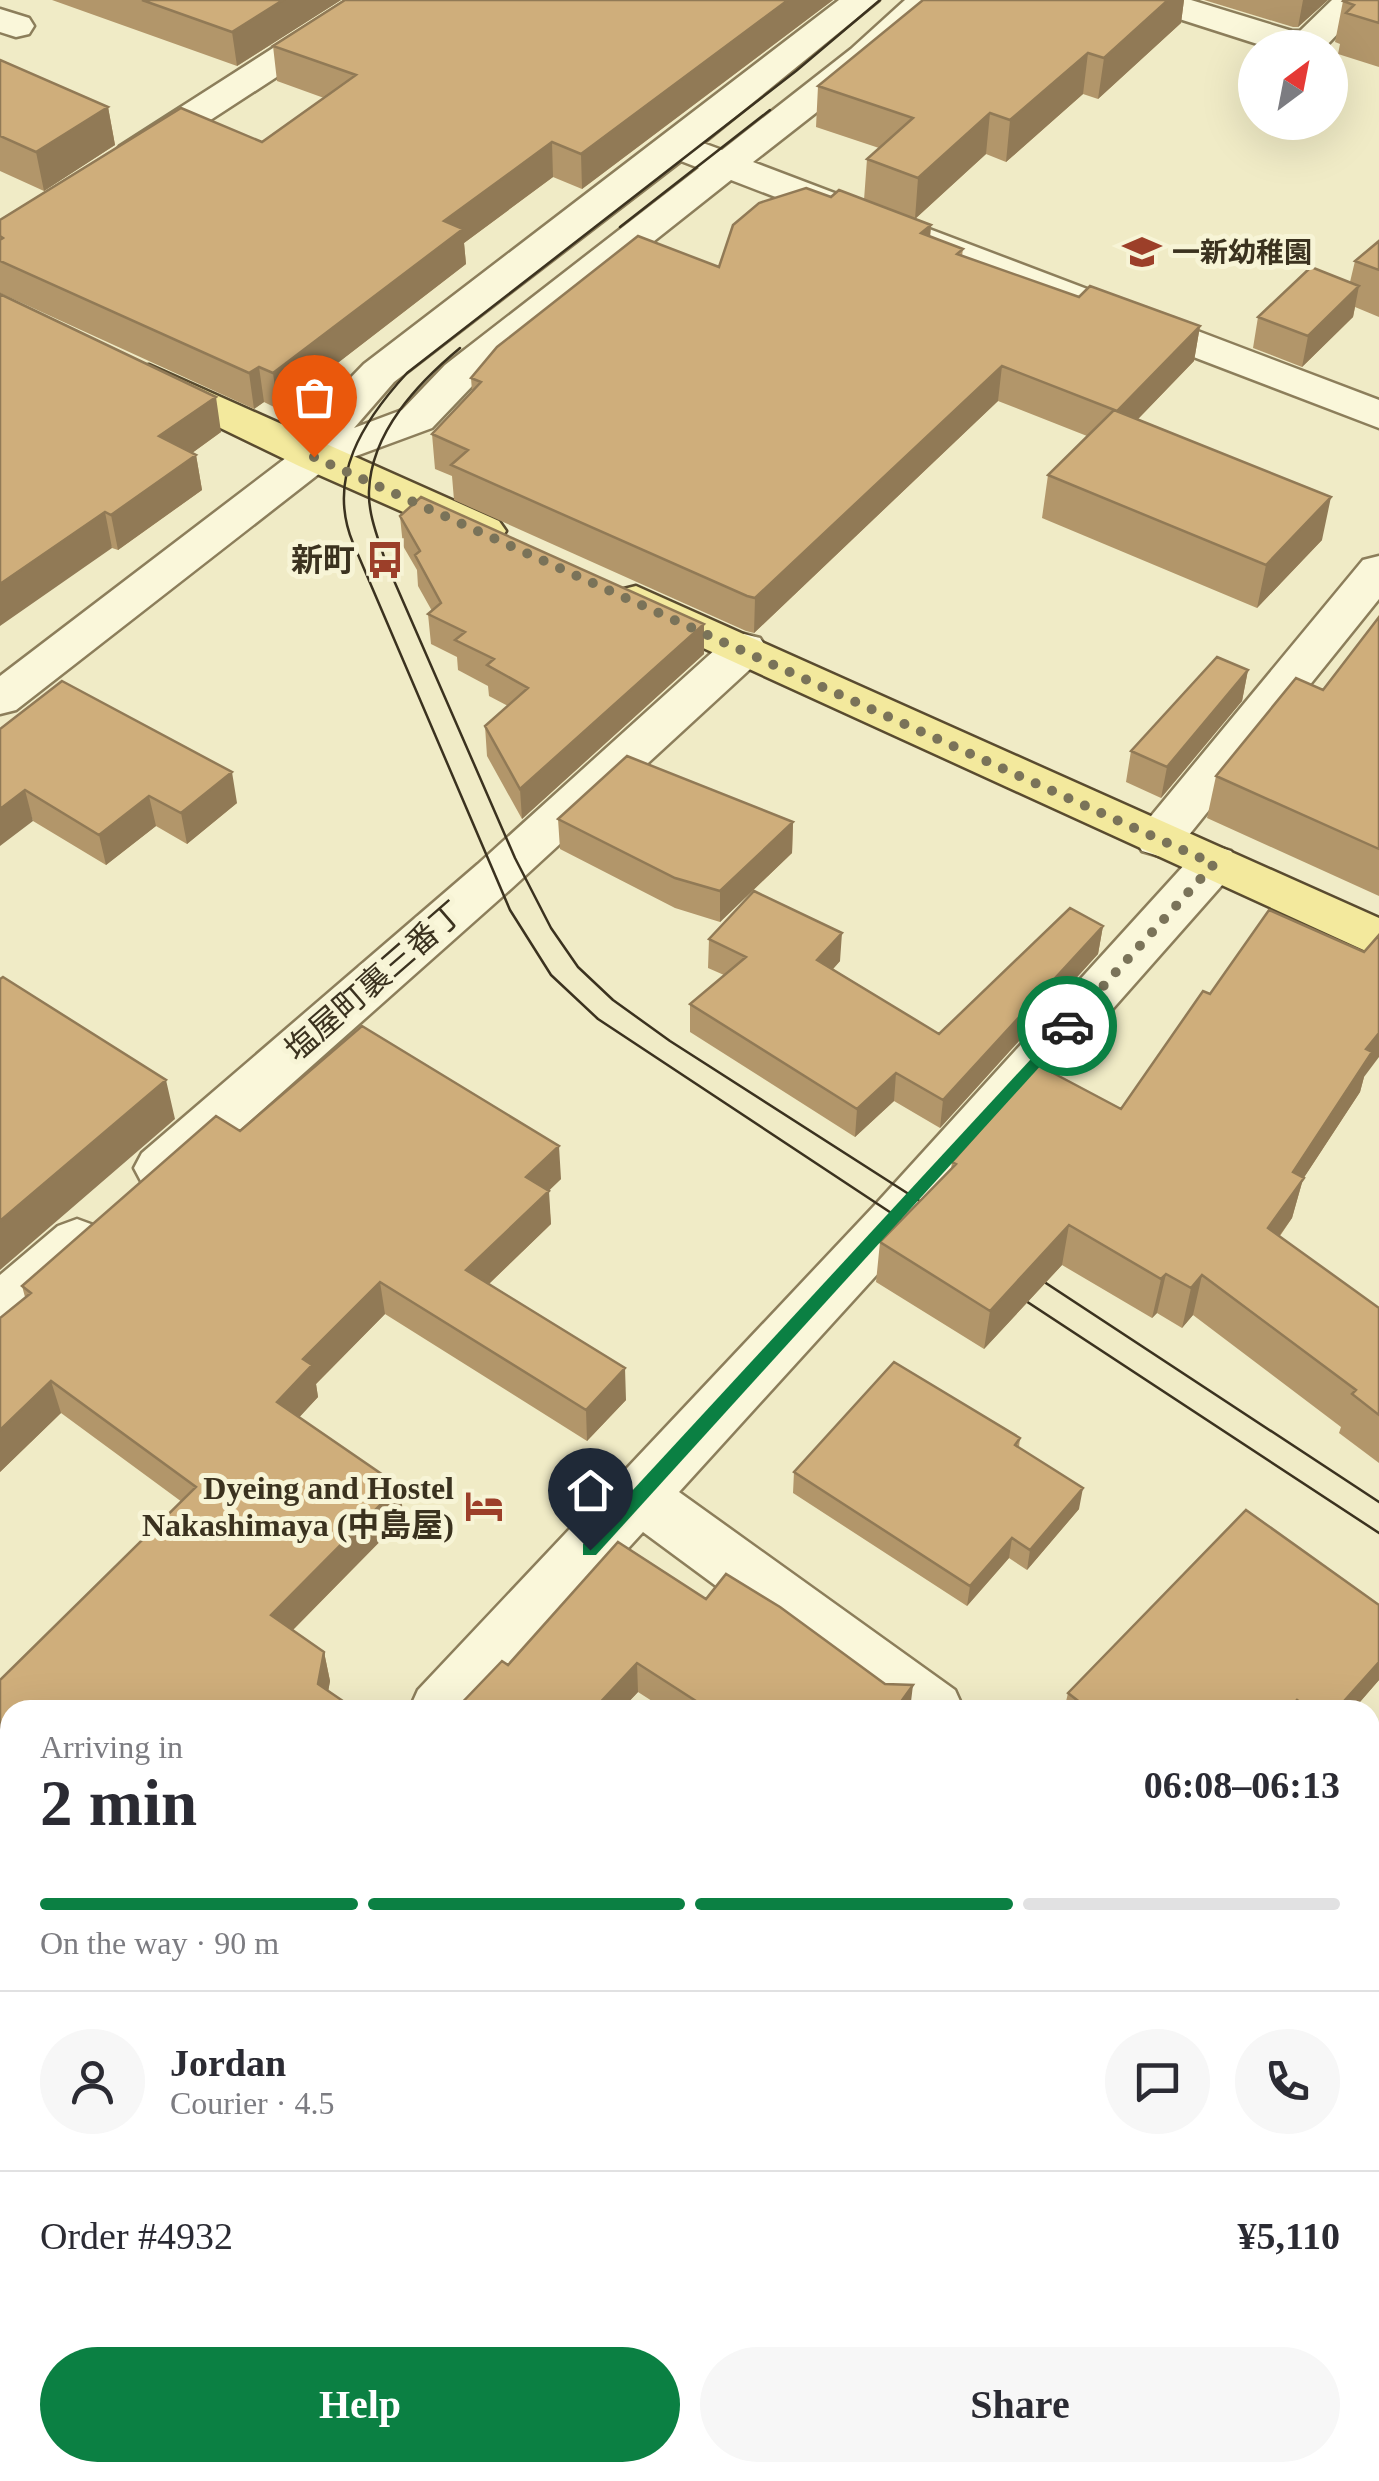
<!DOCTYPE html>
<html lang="en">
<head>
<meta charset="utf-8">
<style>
  :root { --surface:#fff; --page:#f7f7f7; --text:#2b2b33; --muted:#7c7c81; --line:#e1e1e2; --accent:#0b8043 }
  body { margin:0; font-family:"Times New Roman","Noto Sans JP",serif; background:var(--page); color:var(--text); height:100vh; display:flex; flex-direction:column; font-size:38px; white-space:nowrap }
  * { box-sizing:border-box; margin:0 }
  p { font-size:32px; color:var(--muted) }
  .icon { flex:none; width:55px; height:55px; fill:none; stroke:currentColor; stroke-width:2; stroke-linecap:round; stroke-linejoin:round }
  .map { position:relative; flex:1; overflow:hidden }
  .drawer { position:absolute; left:0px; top:1700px; width:1380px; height:782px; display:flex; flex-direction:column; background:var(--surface); border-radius:30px 30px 0 0; box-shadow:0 10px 40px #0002 }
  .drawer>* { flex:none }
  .needle { width:65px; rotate:32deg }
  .buttons { position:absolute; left:1238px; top:30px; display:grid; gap:20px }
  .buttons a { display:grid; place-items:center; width:110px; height:110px; border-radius:50%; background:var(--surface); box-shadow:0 10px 40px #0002; font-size:50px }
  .pin { position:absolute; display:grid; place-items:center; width:85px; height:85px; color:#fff; margin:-102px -42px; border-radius:50% 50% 50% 0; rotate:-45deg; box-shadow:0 0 10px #0007 }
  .pin .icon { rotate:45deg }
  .courier { position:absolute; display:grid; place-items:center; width:100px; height:100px; margin:-50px; border:8px solid #0b8043; border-radius:50%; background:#fff; color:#222; box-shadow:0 2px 12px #0007 }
  .summary em { font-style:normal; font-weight:600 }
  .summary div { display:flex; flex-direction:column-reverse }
  .summary { display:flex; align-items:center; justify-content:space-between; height:170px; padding:0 40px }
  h1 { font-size:65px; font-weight:600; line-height:75px }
  .bar { display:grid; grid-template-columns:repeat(4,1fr); gap:15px 10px; align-content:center; height:120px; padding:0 40px }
  .bar i { height:12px; border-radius:8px; background:var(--line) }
  .bar .current { background:var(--accent) }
  .bar p { grid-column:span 4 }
  .line { display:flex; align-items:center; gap:25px; padding:0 40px; border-top:2px solid var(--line) }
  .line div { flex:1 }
  .round { display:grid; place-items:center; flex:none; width:105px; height:105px; border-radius:52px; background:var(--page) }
  .button { display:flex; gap:20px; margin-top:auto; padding:20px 40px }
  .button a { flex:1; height:115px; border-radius:60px; background:var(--accent); color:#fff; font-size:40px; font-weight:600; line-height:115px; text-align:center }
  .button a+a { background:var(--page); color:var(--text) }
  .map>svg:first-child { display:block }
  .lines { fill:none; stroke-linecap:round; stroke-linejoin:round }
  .minor-casing { stroke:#8c7e5b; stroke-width:5 }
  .major-casing { stroke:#594b2f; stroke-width:5 }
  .minor { fill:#faf7da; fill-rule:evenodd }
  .major { fill:#f3e99d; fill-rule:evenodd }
  .tram { stroke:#3b321f; stroke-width:2.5 }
  .wall { fill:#b2966a }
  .shaded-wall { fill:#917a56 }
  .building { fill:#cfae7b; stroke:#917a56; stroke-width:2.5 }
  .route { fill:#0b8043 }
  .done { stroke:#7a7359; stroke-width:10; stroke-dasharray:0 18 }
  .labels { text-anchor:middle; stroke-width:10; stroke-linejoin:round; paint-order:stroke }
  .far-poi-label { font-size:28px; font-weight:bold; fill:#3b321f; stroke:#f7f4d6; text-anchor:start }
  .poi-label { font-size:32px; font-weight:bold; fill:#3b321f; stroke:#f7f4d6; text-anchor:end }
  .street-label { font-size:32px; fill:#3b321f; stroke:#f7f4d6 }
</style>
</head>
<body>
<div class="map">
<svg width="1379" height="2481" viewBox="0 0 1379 2481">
  <rect width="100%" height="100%" fill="#f0ebc6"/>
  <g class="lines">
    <g class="minor-casing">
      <path id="minor" d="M348,0H390L384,7L146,162L133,165L120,162L114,154L120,146Z
        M839,0H879L703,143L722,150L851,49L905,0H944L877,65L753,162L1379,400V428L731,180L475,383L432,428L329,466L16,710L0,714V676L299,448L333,396L364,364ZM681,161L699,168L445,365L402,410L354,428L394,382Z
        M1136,0H1191L1292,31H1300L1332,0H1370L1324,48H1270L1142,7Z
        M0,9L29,18L34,26L29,34L16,37L0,32Z
        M1379,556V599L1176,851L1159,856L1142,851L1135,839L1142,827L1363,560Z
        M744,634L760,638L767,649L760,660L512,888L180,1183L161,1189L142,1183L134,1168L142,1153L478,864L728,638Z
        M1214,846L1231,851L1239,863L1231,875L912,1236L679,1492L955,1690L964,1710H884L643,1532L480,1710H409L418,1690L874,1206L1197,851Z
        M77,1219L96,1226L105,1241C89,1271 32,1320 0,1331V1275L58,1226Z
        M10,2136V2213L0,2217V2140Z"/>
    </g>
    <g class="major-casing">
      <path id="major" d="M149,365L499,521L506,531L499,541L484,545L469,541L299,466L134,386L128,377L134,368Z
        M636,586L1379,918V957L620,610L614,600L620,590Z
        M1379,2217V2298L1370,2302V2221Z
        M1190,2472H1267L1264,2481H1187Z"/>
    </g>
    <use href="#minor" class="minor"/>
    <use href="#major" class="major"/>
    <path class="tram" d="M880,0L796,71L407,373C363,421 326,478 353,543L510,910L551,975L598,1019L923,1234
      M620,227L770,110
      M460,348C418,383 371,432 369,491C368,514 378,538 385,560L515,858L551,928L578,967L613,1000L670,1041L943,1216
      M1023,1268L1379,1502
      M1003,1286L1379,1533"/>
  </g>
  <path class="wall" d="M52,0H341L237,66Z
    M833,0L582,189L553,177L464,243L466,264L278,409L264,402L254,409L0,293V220L262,142L324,98L277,81L273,46Z
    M923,0H1184L1181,23L1098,99L1083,94L1006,162L986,154L915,219L931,225L930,237L963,249L962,256L1079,297L1200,326L1194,361L1138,419L1322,540L1257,608L1042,518L1048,475L1087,436L998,401L754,633L746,631L454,500L452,476L435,469L432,434L472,391L471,378L719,267L831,197L864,200L867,159L879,148L816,127L818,86Z
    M1204,0H1328L1298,27H1293Z
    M1379,0V67L1338,54L1340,44L1335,42L1343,1Z
    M0,60L108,107L115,145L44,191L0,171Z
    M1379,241V317L1355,307L1353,317L1302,367L1253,348L1258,317L1350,282L1355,261Z
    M0,294L221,432L192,453L196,455L202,490L118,550L112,548Z
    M400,516L704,624V654L522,819L487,756L485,726L508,706L489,696L488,686L458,670L457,657L431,644L428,614L432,611L418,586L417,570L403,546Z
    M1379,617V896L1207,818L1216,776L1323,690Z
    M1248,670L1242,701L1161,798L1126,782L1131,751Z
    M0,729L237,803L187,844L156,826L106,865L33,821Z
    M558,819L793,822L792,853L720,922L675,908L560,849Z
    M1103,926L1098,954L940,1128L894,1101L855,1137L690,1032V1004L724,975L708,968L709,939L840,961L833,969L939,1034Z
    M1364,1077L1360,1092L1303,1179L1292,1218L1280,1236L1379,1308V1463L1339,1433L1341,1427L1193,1315L1182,1328L1157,1313L1152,1318L1062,1265L984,1349L876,1282L880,1242L951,1169L952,1162L1121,1109Z
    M240,1131L561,1179L548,1191L551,1224L489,1284L626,1400L587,1441L385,1314L316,1384L318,1397L299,1417L404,1517L293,1630L324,1652L330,1681L328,1691L356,1710H10V1862L0,1872V1680L182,1502L61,1413L0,1472L25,1297L22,1286Z
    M1020,1438L1019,1447L1079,1509L1027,1570L1009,1558L967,1606L793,1493L794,1472Z
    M706,1599L910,1710H666L638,1692L621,1710H455L508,1665Z
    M1379,1605V1680L1353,1710H1064L1068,1693Z
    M1379,2404V2481H1352L1353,2480L1343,2472H1370V2417Z
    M325,2472H467L461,2481H335Z"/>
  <path class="shaded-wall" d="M283,0H341L237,66L232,32Z
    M788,0H833L582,189L581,154Z
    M1168,0H1184L1181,23L1098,99L1104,58Z
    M1303,0H1328L1298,27Z
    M1088,53L1083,94L1006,162L1010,120Z
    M108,107L115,145L44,191L36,152Z
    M990,113L986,154L915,219L918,178Z
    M552,142L553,177L464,243L466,264L278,409L273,373L444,221Z
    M931,225L928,260L921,233Z
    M1359,286L1353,317L1302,367L1308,336Z
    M1200,326L1194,361L1112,446L1117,411Z
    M1002,366L998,401L754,633L755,598Z
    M259,367L264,402L254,409L249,373Z
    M216,397L221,432L166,472L159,436Z
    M196,455L202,490L118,550L111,515Z
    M1331,497L1322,540L1257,608L1266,565Z
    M105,512L112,548L0,626V584Z
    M704,624V654L522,819L520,789Z
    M1248,670L1242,701L1161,798L1167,767Z
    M232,772L237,803L187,844L181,813Z
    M25,790L33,821L0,846V809Z
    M149,796L156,826L106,865L99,835Z
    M793,822L792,853L720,922V891Z
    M1103,926L1098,954L940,1128L943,1100Z
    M842,933L840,961L816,988L817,960Z
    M1379,1033V1057L1364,1077L1360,1092L1303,1179L1292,1218L1257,1267L1268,1228L1293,1172L1366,1049Z
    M896,1073L894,1101L855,1137L857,1109Z
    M166,1080L175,1119L0,1270V1221Z
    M559,1146L561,1179L529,1210L526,1177Z
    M549,1191L551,1224L470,1302L466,1270Z
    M1069,1225L1062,1265L984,1349L990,1311Z
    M1166,1274L1157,1313L1152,1318L1161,1279Z
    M1202,1275L1193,1315L1182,1328L1191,1288Z
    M380,1282L385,1314L316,1384L318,1397L284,1434L277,1402L303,1359Z
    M625,1368L626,1400L587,1441L586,1410Z
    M51,1381L61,1413L0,1472V1430Z
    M399,1486L404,1517L278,1645L271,1615Z
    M1083,1488L1079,1509L1027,1570L1030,1550Z
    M1012,1538L1009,1558L967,1606L970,1586Z
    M324,1652L330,1681L325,1710L318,1684Z
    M1379,1662V1680L1353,1710H1336Z
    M637,1663L638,1692L621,1710H593Z
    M913,1685L910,1710H895Z
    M10,1823V1862L0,1872V1832Z
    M1379,2066V2072L1370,2085V2079Z
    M10,2085V2128L0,2137V2093Z
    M446,2472H467L461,2481H440Z"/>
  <path class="building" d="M142,0H283L232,32Z
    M345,0H788L581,154L552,142L444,221L463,229L273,373L259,367L249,373L0,261V240L3,238L0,236V220L181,108L262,142L356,75L273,46Z
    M923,0H1168L1104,58L1088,53L1010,120L990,113L918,178L867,159L913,118L818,86Z
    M1344,0H1379V23L1346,13L1354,5L1343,1Z
    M0,60L108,107L36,152L0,136Z
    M806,188L831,197L839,190L931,225L921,233L963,249L957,254L1079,297L1090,286L1200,326L1117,411L1002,366L755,598L747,596L451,465L468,450L432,434L481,382L471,378L497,347L638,236L719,267L733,225L759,203Z
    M1379,241V270L1355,261Z
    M1311,267L1359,286L1308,336L1258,317Z
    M0,294L216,397L159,436L196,455L111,515L105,512L0,584Z
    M1114,410L1331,497L1266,565L1048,475Z
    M421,497L704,624L520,789L485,726L528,688L487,665L494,659L455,640L465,632L428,614L441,603L415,555L420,551L400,516Z
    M1379,617V849L1216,776L1296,678L1323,690Z
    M1217,657L1248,670L1167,767L1131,751Z
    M62,681L232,772L181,813L149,796L99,835L25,790L0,809V729Z
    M627,756L793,822L720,891L675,878L558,819Z
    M754,891L842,933L817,960L939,1034L1070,908L1103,926L943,1100L896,1073L857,1109L690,1004L746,957L709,939Z
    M1269,910L1364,952L1379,935V1033L1366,1049L1372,1052L1293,1172L1304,1178L1268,1228L1379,1308V1415L1352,1394L1356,1390L1202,1275L1191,1288L1166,1274L1161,1279L1069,1225L990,1311L880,1242L956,1164L952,1162L1038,1065L1121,1109L1203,991L1210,994Z
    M3,977L166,1080L0,1221V979Z
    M362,1026L559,1146L526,1177L549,1191L466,1270L625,1368L586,1410L380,1282L303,1359L312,1365L277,1402L399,1486L271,1615L324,1652L318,1684L356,1710H144L136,1704L129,1710H10V1823L0,1832V1680L196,1487L51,1381L0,1430V1318L31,1293L22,1286L216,1116L240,1131Z
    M894,1362L1020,1438L1015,1445L1083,1488L1030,1550L1012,1538L970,1586L794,1472Z
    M1246,1510L1379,1605V1662L1336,1710H1311L1297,1700L1288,1710H1090L1068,1693Z
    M618,1542L706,1599L726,1574L780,1607L885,1684L913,1685L895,1710H710L637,1663L593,1710H455L502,1661L508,1665Z
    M1379,1944V2066L1370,2079V1956Z
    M0,2063L10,2075V2085L0,2093Z
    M1379,2406V2481H1355L1360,2472H1370V2422Z
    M343,2472H446L440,2481H353Z
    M797,2472H849L858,2481H791Z"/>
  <path class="route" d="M1067,1020L1075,1026L1073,1030L596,1555H583V1544Z"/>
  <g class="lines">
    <path class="done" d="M314,457L1214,864L1067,1026"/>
  </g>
  <defs>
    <g id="school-bare" transform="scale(3)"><path d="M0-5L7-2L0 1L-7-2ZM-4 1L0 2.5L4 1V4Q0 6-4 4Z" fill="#9c3f29" stroke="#f7f4d6" stroke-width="2.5" paint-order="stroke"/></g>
    <g id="bus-bare" transform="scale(3)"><path d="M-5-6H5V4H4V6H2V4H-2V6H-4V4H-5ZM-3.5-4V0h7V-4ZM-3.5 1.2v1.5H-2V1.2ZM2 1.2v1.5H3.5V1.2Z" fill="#9c3f29" stroke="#f7f4d6" stroke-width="2.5" paint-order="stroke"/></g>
    <g id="hotel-bare" transform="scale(3)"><path d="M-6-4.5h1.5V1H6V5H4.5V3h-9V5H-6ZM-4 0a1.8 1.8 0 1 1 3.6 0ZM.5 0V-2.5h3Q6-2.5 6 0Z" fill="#9c3f29" stroke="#f7f4d6" stroke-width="2.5" paint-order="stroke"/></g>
  </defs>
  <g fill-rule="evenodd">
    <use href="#school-bare" x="1142" y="252"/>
    <use href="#bus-bare" x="385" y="560"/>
    <use href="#hotel-bare" x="484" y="1506"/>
  </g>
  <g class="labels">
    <g class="far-poi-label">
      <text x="1172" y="262">一新幼稚園</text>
    </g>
    <g class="poi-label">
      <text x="355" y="571">新町</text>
      <text x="454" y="1499">Dyeing and Hostel<tspan x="454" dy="37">Nakashimaya (中島屋)</tspan></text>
    </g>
    <g class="street-label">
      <text transform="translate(374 981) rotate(-41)" y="11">塩屋町裏三番丁</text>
    </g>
  </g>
</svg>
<div class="buttons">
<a><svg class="needle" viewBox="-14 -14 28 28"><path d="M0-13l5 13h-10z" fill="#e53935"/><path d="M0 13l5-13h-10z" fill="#7c7c81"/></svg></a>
</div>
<div class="pin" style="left:314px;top:457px;background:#ea580c"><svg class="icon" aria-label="bag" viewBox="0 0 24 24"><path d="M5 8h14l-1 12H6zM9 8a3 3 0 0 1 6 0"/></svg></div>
<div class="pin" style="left:590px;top:1550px;background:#1f2937"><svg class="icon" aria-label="home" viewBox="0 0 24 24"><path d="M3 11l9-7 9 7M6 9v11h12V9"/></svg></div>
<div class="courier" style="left:1067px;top:1026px"><svg class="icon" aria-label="car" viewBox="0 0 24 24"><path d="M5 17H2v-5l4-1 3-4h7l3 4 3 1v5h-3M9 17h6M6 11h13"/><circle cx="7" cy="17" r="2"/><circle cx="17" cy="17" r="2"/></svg></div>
<section class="drawer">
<div class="summary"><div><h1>2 min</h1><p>Arriving in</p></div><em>06:08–06:13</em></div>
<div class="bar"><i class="current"></i><i class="current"></i><i class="current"></i><i></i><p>On the way · 90 m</p></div>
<div class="line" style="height:180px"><a class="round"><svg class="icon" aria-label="person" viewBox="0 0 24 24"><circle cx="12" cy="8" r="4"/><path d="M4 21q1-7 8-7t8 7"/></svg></a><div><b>Jordan</b><p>Courier · 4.5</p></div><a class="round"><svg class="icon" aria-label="chat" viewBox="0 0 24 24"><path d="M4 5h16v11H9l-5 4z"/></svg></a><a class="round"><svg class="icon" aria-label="phone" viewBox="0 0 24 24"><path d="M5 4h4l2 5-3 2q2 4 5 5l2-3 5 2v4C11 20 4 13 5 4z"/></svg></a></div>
<div class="line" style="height:130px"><div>Order #4932</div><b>¥5,110</b></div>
<div class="button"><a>Help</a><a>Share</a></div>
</section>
</div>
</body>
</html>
